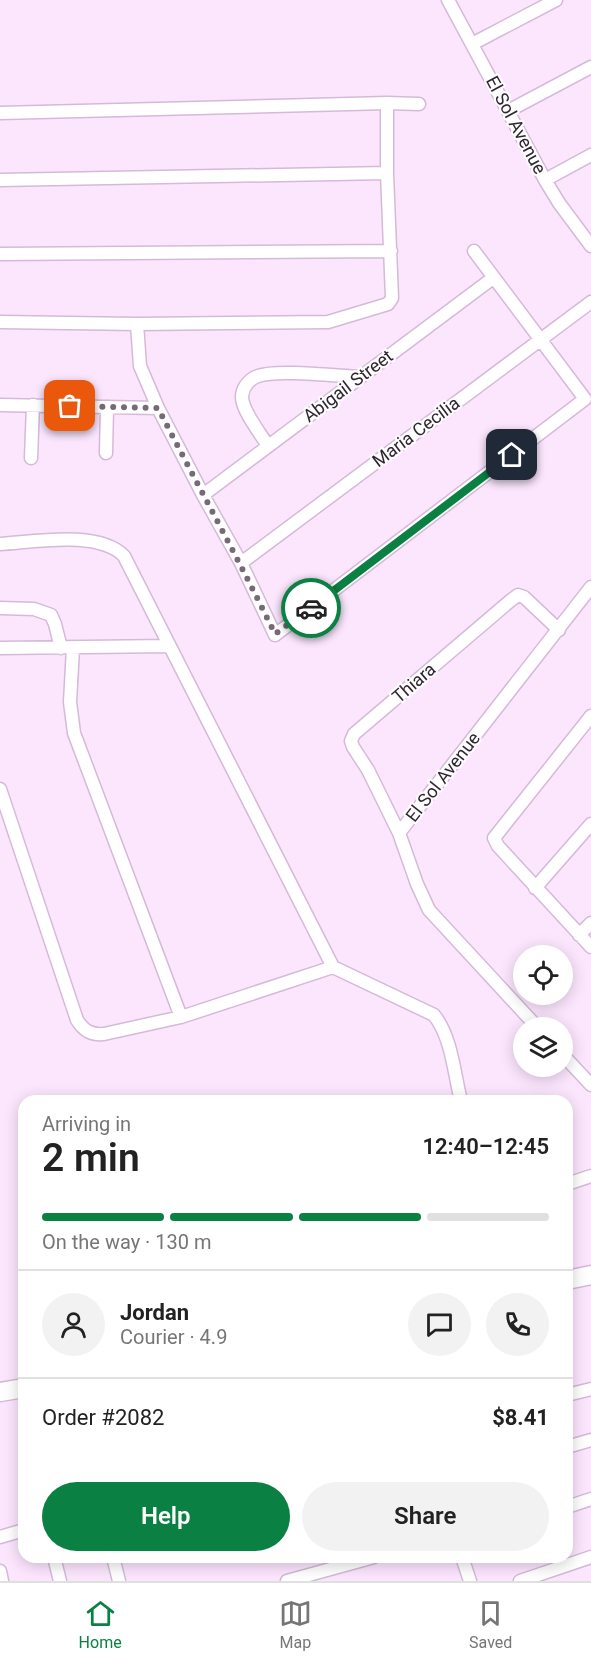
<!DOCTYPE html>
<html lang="en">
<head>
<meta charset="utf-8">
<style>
  :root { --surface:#fff; --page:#f2f2f2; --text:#222; --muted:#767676; --line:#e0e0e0; --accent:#0b8043 }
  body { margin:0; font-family:Roboto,sans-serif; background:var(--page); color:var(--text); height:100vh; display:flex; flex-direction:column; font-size:22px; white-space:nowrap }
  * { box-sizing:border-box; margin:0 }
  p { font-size:20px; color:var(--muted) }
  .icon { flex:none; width:33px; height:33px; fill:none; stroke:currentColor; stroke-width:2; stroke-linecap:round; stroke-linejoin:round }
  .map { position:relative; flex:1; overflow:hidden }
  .side { position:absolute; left:18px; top:1095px; width:555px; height:468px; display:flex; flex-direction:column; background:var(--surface); border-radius:18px; box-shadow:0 3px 15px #0003 }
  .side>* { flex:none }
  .fabs { position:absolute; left:513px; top:945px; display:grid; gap:12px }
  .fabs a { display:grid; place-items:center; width:60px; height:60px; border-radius:50%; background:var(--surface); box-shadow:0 3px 15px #0003; font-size:30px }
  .pin { position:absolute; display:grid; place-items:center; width:51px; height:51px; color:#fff; margin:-26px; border-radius:12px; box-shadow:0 3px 9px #0006 }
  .courier { position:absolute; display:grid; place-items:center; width:60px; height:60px; margin:-30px; border:4px solid #0b8043; border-radius:50%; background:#fff; color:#222; box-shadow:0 2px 8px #0007 }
  .headline em { font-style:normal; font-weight:600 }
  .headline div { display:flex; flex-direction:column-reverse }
  .headline { display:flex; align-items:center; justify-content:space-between; height:102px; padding:0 24px }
  h1 { font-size:39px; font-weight:600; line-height:45px }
  .bar { display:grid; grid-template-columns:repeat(4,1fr); gap:9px 6px; align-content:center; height:72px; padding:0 24px }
  .bar i { height:8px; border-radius:4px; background:var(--line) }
  .bar .current { background:var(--accent) }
  .bar p { grid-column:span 4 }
  .line { display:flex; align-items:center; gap:15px; padding:0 24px; border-top:2px solid var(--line) }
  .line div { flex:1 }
  .round { display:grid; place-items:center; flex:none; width:63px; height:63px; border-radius:32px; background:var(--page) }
  .primary-button { display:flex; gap:12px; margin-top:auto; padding:12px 24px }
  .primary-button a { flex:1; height:69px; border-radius:36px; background:var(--accent); color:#fff; font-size:24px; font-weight:600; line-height:69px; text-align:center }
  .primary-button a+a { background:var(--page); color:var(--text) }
  .tabs { display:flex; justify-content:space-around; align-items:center; height:84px; border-top:2px solid var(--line); background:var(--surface); font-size:16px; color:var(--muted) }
  .tabs a { display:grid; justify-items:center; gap:3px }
  .tabs .current { color:var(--accent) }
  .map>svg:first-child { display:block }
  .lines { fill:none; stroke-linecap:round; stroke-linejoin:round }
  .street-casing { stroke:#d4bad7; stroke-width:15 }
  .secondary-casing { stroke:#d4bad7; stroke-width:21 }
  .street { stroke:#fff; stroke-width:12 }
  .secondary { stroke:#fff; stroke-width:18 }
  .done { stroke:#776978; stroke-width:6; stroke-dasharray:0 10.8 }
  .route { stroke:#0b8043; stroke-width:8 }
  .labels { text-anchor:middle; stroke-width:4.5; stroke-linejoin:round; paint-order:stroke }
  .street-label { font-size:18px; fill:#2f2530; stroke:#fcfcfc }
</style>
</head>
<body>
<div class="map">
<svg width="591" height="1581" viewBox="0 0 591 1581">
  <rect width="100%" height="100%" fill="#fce6fe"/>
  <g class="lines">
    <g class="street-casing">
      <path id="street" d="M448,0L545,180L559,203L591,246
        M472,44L556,0
        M508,111L591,67
        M0,113L387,103L419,104
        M0,180L387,173
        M545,180L591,155
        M0,254L391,251
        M0,322L137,324L328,322L388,304L392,298L387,173V103
        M137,324L140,366L158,408L203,495L241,563L275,635L585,399L474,251
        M0,405L158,408
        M268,446C261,434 242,411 242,397C242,388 249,379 258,376C277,369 336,376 360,377
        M106,453L107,407
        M31,458L33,405
        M203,495L493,278
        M0,544C35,542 98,530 124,556L333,967L434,1015C452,1038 454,1073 461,1101
        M241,563L591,302
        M0,608L34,609L51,615L55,624L61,648
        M0,648L169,646
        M73,648L70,702L74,733L181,1017
        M591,716L494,838L498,846L591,947
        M0,789L77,1020C84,1031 91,1035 104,1034L181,1017L333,967
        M399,833L368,770L353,747L351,741L354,734L510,601L518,595L524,597L559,630
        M535,888L591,824
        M579,935L591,923
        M538,1028L429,910L417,884L399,833L591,587
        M562,1054L591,1085
        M567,1184L591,1176
        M567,1395L591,1389
        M567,1447L591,1440
        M567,1507L591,1499
        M0,1537L24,1530
        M54,1557L60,1581
        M113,1557L119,1581
        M462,1557L470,1581
        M0,1571L2,1581
        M287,1581L374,1557
        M520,1581L591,1557"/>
    </g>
    <g class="secondary-casing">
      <path id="secondary" d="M567,1280L591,1275
        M0,1392L24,1388"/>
    </g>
    <use href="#street" class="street"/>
    <use href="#secondary" class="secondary"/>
  </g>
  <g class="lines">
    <path class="done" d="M70,406L158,408C197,484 238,558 275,634L311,608"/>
    <path class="route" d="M311,608L512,455"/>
  </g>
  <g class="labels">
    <g class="street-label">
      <text transform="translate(516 125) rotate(62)" y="6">El Sol Avenue</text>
      <text transform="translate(348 386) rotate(-37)" y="6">Abigail Street</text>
      <text transform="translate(416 432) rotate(-37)" y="6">Maria Cecilia</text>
      <text transform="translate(414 683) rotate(-41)" y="6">Thiara</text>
      <text transform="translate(443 777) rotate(-52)" y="6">El Sol Avenue</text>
    </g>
  </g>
</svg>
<div class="fabs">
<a><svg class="icon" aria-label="locate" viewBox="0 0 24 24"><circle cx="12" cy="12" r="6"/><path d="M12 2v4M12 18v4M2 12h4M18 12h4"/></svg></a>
<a><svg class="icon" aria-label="layers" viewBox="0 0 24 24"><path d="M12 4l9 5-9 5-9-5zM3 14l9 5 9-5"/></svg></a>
</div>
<div class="pin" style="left:70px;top:406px;background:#ea580c"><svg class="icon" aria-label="bag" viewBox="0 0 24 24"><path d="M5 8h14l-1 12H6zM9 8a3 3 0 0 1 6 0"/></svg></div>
<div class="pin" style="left:512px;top:455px;background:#1f2937"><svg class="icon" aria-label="home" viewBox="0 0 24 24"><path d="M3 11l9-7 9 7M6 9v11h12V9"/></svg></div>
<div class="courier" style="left:311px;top:608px"><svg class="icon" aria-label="car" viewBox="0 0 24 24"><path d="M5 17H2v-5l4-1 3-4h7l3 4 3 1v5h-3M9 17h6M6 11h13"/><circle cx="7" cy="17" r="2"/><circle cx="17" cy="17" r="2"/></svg></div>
<section class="side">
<div class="headline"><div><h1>2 min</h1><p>Arriving in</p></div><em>12:40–12:45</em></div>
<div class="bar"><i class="current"></i><i class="current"></i><i class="current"></i><i></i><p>On the way · 130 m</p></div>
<div class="line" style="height:108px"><a class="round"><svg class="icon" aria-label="person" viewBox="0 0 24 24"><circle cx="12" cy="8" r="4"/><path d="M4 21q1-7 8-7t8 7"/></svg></a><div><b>Jordan</b><p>Courier · 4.9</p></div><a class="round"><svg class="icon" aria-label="chat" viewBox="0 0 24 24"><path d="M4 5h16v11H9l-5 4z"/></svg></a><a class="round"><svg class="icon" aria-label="phone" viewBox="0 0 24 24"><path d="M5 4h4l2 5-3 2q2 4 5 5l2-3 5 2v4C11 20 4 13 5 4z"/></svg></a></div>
<div class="line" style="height:78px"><div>Order #2082</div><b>$8.41</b></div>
<div class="primary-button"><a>Help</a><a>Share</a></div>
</section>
</div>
<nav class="tabs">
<a class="current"><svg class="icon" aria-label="home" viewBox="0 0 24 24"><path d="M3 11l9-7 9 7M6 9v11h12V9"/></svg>Home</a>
<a><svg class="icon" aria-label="map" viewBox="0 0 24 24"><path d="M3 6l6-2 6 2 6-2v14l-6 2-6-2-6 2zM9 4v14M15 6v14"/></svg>Map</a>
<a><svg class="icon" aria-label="saved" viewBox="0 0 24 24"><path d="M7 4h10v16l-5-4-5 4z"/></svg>Saved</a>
</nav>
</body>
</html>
